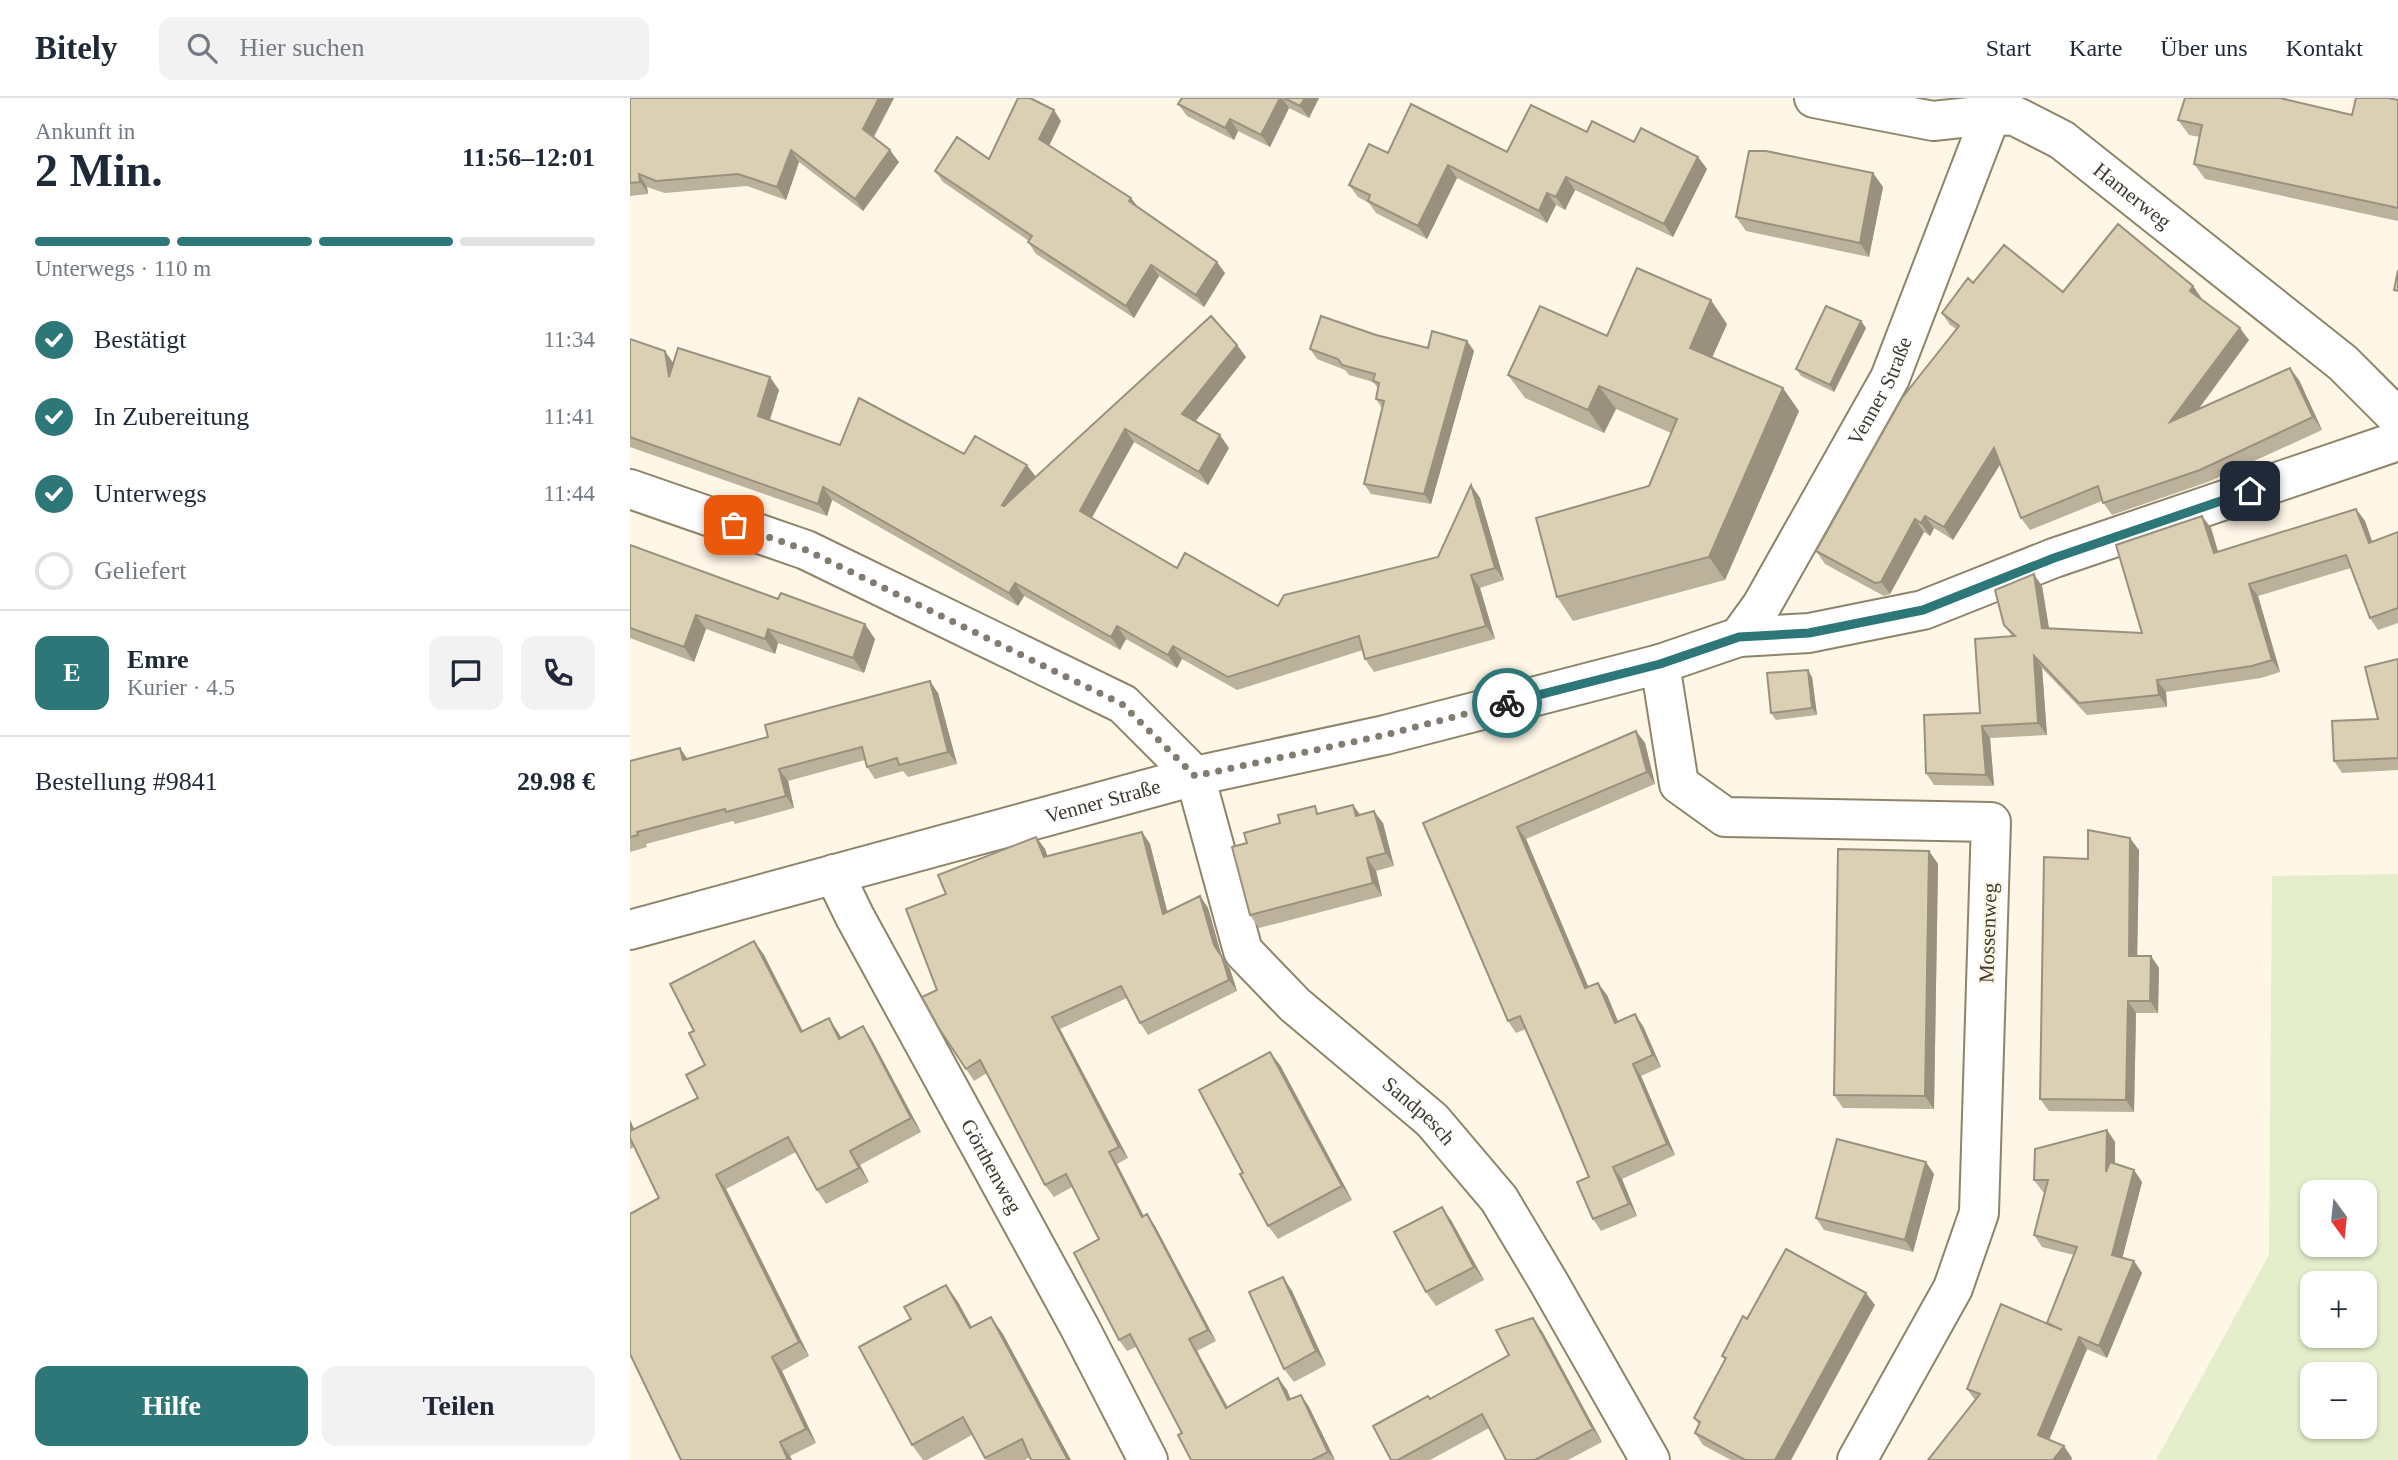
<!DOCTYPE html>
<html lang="de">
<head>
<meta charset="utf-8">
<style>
  :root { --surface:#fff; --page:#f2f2f3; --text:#1f2937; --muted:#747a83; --line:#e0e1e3; --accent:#2d7779 }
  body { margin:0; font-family:Georgia,serif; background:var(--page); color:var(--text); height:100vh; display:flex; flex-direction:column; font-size:26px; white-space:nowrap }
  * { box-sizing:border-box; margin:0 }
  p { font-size:23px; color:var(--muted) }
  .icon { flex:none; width:38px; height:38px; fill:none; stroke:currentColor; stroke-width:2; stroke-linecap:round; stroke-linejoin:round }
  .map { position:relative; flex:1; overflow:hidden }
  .panel { display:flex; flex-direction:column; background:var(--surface); width:630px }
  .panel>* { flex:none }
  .needle { width:46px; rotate:165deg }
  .controls { position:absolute; left:1670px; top:1082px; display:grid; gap:14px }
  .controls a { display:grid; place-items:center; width:77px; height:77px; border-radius:14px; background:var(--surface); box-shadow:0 2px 5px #0004; font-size:35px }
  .pin { position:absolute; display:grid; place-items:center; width:60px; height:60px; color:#fff; margin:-30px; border-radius:14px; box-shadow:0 4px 10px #0006 }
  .courier { position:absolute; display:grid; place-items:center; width:70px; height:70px; margin:-35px; border:5px solid #2d7779; border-radius:50%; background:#fff; color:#222; box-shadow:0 2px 9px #0007 }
  .headline em { font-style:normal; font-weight:600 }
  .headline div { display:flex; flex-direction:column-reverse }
  .headline { display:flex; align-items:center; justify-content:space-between; height:119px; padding:0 35px }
  h1 { font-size:46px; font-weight:600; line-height:52px }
  .bar { display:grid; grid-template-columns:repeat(4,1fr); gap:10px 7px; align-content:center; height:84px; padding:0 35px }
  .bar i { height:9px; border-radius:5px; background:var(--line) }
  .bar .on { background:var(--accent) }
  .bar p { grid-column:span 4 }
  .line { display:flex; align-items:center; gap:18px; padding:0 35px; border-top:2px solid var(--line) }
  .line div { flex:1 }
  .round { display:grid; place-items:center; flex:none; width:74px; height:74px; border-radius:14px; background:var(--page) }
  ol { padding:0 35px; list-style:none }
  li { display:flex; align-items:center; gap:21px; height:77px }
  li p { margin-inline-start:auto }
  li .icon { padding:7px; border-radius:50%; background:var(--accent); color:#fff; stroke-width:4 }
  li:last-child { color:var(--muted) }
  li i { width:38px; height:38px; border:4px solid var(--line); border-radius:50% }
  .primary-button { display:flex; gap:14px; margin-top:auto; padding:14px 35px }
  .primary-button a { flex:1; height:80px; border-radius:14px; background:var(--accent); color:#fff; font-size:28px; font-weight:600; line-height:80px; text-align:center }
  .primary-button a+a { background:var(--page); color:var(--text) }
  header { display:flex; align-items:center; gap:42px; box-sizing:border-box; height:98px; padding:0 35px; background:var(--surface); border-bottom:2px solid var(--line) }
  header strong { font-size:33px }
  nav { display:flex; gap:38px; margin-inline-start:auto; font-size:24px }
  .search { width:490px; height:63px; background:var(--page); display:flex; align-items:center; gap:18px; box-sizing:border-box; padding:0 24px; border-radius:14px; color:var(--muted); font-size:26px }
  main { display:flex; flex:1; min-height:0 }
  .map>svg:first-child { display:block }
  .green { fill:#e4eecb; fill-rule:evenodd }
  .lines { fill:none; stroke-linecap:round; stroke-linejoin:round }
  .minor-casing { stroke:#8f846a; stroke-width:42 }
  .minor { stroke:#fff; stroke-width:38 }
  .wall { fill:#bcb29b }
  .shaded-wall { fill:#99917e }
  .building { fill:#dbcfb4; stroke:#99917e; stroke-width:2 }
  .done { stroke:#827c70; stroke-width:7; stroke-dasharray:0 12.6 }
  .route { stroke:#2d7779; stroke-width:9 }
  .labels { text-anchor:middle; stroke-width:5; stroke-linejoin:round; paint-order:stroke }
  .street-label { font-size:21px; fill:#403b30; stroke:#fef6e6 }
</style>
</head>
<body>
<header>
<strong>Bitely</strong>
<div class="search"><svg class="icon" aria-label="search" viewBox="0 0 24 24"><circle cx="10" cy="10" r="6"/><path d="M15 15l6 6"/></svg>Hier suchen</div>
<nav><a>Start</a><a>Karte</a><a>Über uns</a><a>Kontakt</a></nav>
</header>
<main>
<section class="panel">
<div class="headline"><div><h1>2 Min.</h1><p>Ankunft in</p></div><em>11:56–12:01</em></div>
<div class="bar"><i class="on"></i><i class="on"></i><i class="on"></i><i></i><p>Unterwegs · 110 m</p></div>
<ol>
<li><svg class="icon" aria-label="check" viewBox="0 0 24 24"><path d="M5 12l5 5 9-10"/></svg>Bestätigt<p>11:34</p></li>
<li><svg class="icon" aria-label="check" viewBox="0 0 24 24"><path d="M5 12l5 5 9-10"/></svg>In Zubereitung<p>11:41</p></li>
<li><svg class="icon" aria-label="check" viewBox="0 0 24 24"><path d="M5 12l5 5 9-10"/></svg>Unterwegs<p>11:44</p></li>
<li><i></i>Geliefert</li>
</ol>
<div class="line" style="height:126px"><b class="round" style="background:var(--accent);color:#fff">E</b><div><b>Emre</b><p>Kurier · 4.5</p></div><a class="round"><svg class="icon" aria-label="chat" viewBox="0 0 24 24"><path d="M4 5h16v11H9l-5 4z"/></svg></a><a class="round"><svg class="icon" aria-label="phone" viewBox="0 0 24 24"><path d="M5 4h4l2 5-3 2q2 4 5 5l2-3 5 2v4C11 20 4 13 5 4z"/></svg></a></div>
<div class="line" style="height:91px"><div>Bestellung #9841</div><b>29.98 €</b></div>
<div class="primary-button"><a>Hilfe</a><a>Teilen</a></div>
</section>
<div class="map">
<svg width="1768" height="1362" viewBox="0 0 1768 1362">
  <rect width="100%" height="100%" fill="#fef6e6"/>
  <path class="green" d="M1768,776V1362H1526L1639,1157L1642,778ZM1682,1094H1734V1146H1682ZM1682,1185H1734V1237H1682ZM1682,1276H1734V1328H1682Z"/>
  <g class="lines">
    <g class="minor-casing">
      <g id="minor">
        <path id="s1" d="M1184,0L1303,23L1358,17L1385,18L1432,42L1713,265L1768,320"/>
        <path id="s2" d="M0,391L176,452L493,606L565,678L613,853L665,907L802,1022L869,1101L918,1183L1020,1362"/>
        <path id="s3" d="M1109,539L1132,507L1260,280L1356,30L1360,0"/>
        <path d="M1030,566L1049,686L1095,719L1361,724L1349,1115L1323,1190L1227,1362"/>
        <path id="s4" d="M204,776L225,819L450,1230L518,1362"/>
        <path id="s5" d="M0,832L565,678L755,637L1030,566L1109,539L1179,535L1293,512L1424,460L1768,343"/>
      </g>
    </g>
    <use href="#minor" class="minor"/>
  </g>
  <path class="wall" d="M0,0H264L244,39L269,64L233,113L169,64L156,102L117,88L35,95L17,89L18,96L0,98Z
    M552,0H689L679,20L659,10L640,49L608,33L604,42L557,18L548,6Z
    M1768,2V123L1575,81L1564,66L1570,39L1559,37L1548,22L1722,17Z
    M431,23L419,47L501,100L508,109L595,175L574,209L529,178L504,220L406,156L398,144L399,143L313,84L305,73L359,61Z
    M957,34L1068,59L1077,71L1043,139L945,92L935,112L926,107L917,125L827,80L797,141L746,115L739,105L728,99L719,87L758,55L877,54Z
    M1243,75L1253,89L1239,159L1116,133L1106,119Z
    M1343,185L1433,194L1563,188L1572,201L1571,202L1619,242L1568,312L1669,282L1692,332L1578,384L1482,417L1472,403L1400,432L1391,420L1370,366L1323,442L1304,430L1300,438L1294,434L1260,496L1254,498L1195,466L1186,453L1326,231L1320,227L1312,215Z
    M1097,226L1082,260L1169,313L1095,482L943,523L927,499L1019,388L1041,335L986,311L974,335L895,300L878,277Z
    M1236,230L1204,294L1171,278L1166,271Z
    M746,237L798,250L837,243L844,253L801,406L741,396L734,386L752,310L746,301L748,290L743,284L719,277L715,272L687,261L680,251Z
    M0,241L44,265L149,292L140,322L210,347L334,356L406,379L607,247L616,259L565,323L599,350L578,387L504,344L462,420L547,470L648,508L808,459L841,387L850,400L874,482L850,490L865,541L744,574L735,561L733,552L607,592L552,561L547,570L496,541L490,552L394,498L388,508L202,402L197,418L0,349Z
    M1726,411L1735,423L1742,444L1768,434V525L1748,532L1740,520L1721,470L1628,498L1650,574L1631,580L1536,594L1537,609L1457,617L1412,570L1417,637L1360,640L1364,688L1304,687L1296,675L1350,615L1382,538L1374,527L1412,488L1419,531L1512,535L1572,418L1581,430L1588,454Z
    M0,447L245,541L234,575L148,545L145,556L76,531L64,564L0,540Z
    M1768,561V672L1712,675L1704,663L1748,621Z
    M1182,579L1187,617L1146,622L1141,615Z
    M308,595L327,666L278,679L273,673L245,681L237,669L235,662L158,683L164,710L105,726L103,723L16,746L17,749L0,754V663L50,650L57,661Z
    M1006,633L1015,645L1025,686L896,741L958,889L977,897L988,923L1013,928L1031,969L1011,978L1045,1057L992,1081L1007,1118L971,1133L963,1121L959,1079L896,931L886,935L878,923L793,725Z
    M723,707L730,717L753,725L764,768L746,773L752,798L629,830L620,817L617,745L690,715Z
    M512,734L520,746L537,814L570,798L578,810L592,859L600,871L607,893L518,937L510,925L497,900L430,931L498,1060L487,1066L514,1118L525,1128L586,1243L567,1253L598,1309L648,1280L657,1292L660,1301L671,1297L679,1309L705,1362H561L552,1335L506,1249L497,1253L489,1242L469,1141L442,1089L424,1099L415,1087L357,975L344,983L310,932L307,892L316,796L406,739L415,751L417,758Z
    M1509,752L1507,858H1521L1529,870L1528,915H1506L1504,1014L1419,1013L1410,1001L1458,761Z
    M1299,753L1308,766L1304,1011L1213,1010L1204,997Z
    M124,843L134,857L173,933L208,934L211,939L233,928L242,942L291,1034L230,1067L239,1084L196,1106L187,1092L166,1054L96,1091L179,1258L152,1273L186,1345L160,1358L51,1362L29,1100L4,1049L0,1051V1022L4,1031L68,1000L75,967L64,933Z
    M650,967L722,1102L648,1141L638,1128L613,1075Z
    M1477,1032L1485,1044V1066L1504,1072L1512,1084L1492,1160L1504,1163L1512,1175L1477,1260L1457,1251L1419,1342L1442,1360L1441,1362H1298L1345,1302L1337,1291L1418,1226L1444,1157L1412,1149L1404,1137L1415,1094H1413L1404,1082Z
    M1304,1076L1283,1154L1194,1132L1186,1120Z
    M821,1122L854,1182L806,1208L796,1194Z
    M653,1179L662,1193L696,1267L664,1284L654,1271Z
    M316,1187L328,1204L342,1229L373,1236L400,1359L395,1362H356L342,1337L297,1362H293L282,1347L281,1221Z
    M1245,1207L1161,1362H1101L1073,1347L1065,1335L1069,1327L1064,1320L1095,1262L1092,1258L1117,1221Z
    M912,1233L972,1344L938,1362H876L859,1330L800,1362H761L800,1301L879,1257Z"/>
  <path class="shaded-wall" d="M249,0H264L241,43L233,31Z
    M650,0H652L659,10L640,49L631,37Z
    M675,0H689L679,20L670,8Z
    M424,12L431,23L417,52L409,41Z
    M600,21L608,33L604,42L595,30Z
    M161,52L169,64L156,102L147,89Z
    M260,52L269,64L233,113L225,101Z
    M1068,59L1077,71L1043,139L1034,126Z
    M818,67L827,80L797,141L788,128Z
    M1243,75L1253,89L1239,159L1230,145Z
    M9,76L17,89L18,96L10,84Z
    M936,79L945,92L935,112L926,99Z
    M917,95L926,107L917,125L909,113Z
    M501,100L509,111L499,103Z
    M587,164L595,175L574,209L566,197Z
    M521,167L529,178L504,220L496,208Z
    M1563,188L1572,201L1568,206L1560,193Z
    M1081,202L1097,226L1076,273L1060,250Z
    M1231,223L1236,230L1204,294L1200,287Z
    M1610,230L1619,242L1549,337L1540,324Z
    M837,243L844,253L801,406L794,396Z
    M607,247L616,259L561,329L552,316Z
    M35,253L44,266L39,279Z
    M1660,270L1669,282L1692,332L1683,319Z
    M140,279L149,292L137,330L128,318Z
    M969,288L986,311L974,335L958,312Z
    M1153,290L1169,313L1095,482L1079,459Z
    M495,331L504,344L458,426L450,413Z
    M590,337L599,350L578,387L569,374Z
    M1364,350L1373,362L1323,442L1314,429Z
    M397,367L406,379L381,420L372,407Z
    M841,387L850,400L874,482L865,470Z
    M193,389L202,402L197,418L188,406Z
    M1726,411L1735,423L1747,457L1739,445Z
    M1295,418L1304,430L1300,438L1291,425Z
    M1572,418L1581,430L1592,467L1584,455Z
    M1285,421L1294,434L1260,496L1251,484Z
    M1404,476L1412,488L1421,542L1412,530Z
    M841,477L850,490L865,541L856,528Z
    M385,485L394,498L388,508L379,495Z
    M1619,486L1628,498L1650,574L1642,562Z
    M66,517L76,531L64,564L54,549Z
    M235,526L245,541L234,575L223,560Z
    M487,528L496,541L490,552L481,539Z
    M138,531L148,545L145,556L135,541Z
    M543,548L552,561L547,570L538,557Z
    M1404,558L1412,570L1417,637L1408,625Z
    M1178,572L1182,579L1187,617L1182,610Z
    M1527,582L1536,594L1537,609L1529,597Z
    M300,583L308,595L327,666L318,654Z
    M1352,628L1360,640L1364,688L1356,677Z
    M1006,633L1015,645L1025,686L1017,674Z
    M50,650L58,662H53Z
    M149,671L158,683L164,710L156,698Z
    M723,707L732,719L726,718Z
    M744,713L753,725L764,768L756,755Z
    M887,729L896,741L964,902L955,890Z
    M512,734L520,746L541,828L533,816Z
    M406,739L415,751L422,771L414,759Z
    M1500,740L1509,752L1507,870L1499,858Z
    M1299,753L1308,766L1304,1011L1295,998Z
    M737,760L746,773L752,798L743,785Z
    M570,798L578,810L592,859L600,871L607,893L599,882L584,847Z
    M124,843L134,857L180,948L171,934Z
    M1521,858L1529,870L1528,915L1520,903Z
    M968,885L977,897L993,936L985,925Z
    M1498,903L1506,915L1504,1014L1496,1002Z
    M1005,916L1013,928L1031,969L1023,957Z
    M422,919L430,931L498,1060L489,1049Z
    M199,920L208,934L219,955L209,941Z
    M233,928L242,942L291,1034L281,1020Z
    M640,954L650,967L722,1102L712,1088Z
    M1003,966L1011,978L1045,1057L1037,1046Z
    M0,1022L11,1046L0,1030Z
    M1477,1032L1485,1044V1086L1476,1074Z
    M220,1053L230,1067L239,1084L229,1070Z
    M479,1054L487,1066L520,1131L512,1119Z
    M1296,1064L1304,1076L1283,1154L1275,1142Z
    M983,1069L992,1081L1007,1118L999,1106Z
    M1504,1072L1512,1084L1490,1169L1482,1157Z
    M86,1077L96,1091L179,1258L169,1244Z
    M812,1109L821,1122L854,1182L844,1169Z
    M517,1116L525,1128L586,1243L578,1232Z
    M1504,1163L1512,1175L1477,1260L1469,1248Z
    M653,1179L662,1193L696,1267L686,1253Z
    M316,1187L328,1204L351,1247L340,1230Z
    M1236,1195L1245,1207L1161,1362H1145Z
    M361,1219L373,1236L441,1362H438Z
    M903,1220L912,1233L972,1344L963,1331Z
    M1449,1239L1457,1251L1416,1349L1408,1337Z
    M559,1241L567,1253L604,1322L596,1310Z
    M142,1259L152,1273L186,1345L176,1331Z
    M648,1280L657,1292L666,1314L658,1302Z
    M671,1297L679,1309L705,1362L698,1354Z
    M150,1344L160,1358L162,1362H158Z
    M1434,1348L1442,1360L1441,1362H1423Z"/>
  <path class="building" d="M0,0H249L233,31L260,52L225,101L161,52L147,89L108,76L26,83L9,76L10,84L0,85Z
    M388,0H400L424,12L409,41L501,100L499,103L587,164L566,197L521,167L496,208L398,144L402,138L305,73L327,39L359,61Z
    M552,0H650L631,37L600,21L595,30L548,6Z
    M654,0H675L670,8Z
    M1555,0H1650L1722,17L1726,0H1758L1768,2V110L1564,66L1572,27L1548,22Z
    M781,6L877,54L901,7L957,34L962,23L1004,44L1011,30L1068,59L1034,126L936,79L926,99L917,95L909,113L818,67L788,128L738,103L740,97L719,87L739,46L758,55Z
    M1119,53H1136L1243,75L1230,145L1106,119Z
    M1488,126L1563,188L1560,193L1610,230L1540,324L1660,270L1683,319L1570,372L1473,405L1468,388L1391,420L1364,350L1314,429L1295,418L1291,425L1285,421L1251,484L1245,485L1186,453L1272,300L1329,228L1312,215L1338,180L1343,185L1374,147L1433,194Z
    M1007,170L1081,202L1060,250L1153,290L1079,459L927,499L906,420L1019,388L1047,321L969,288L958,312L878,277L910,208L977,238Z
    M1768,172V193L1764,192Z
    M1196,208L1231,223L1200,287L1166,271Z
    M581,218L607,247L552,316L590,337L569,374L495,331L450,413L547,470L555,455L648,508L654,497L808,459L841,387L865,470L841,477L856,528L735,561L729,538L598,579L543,548L538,557L487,528L481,539L385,485L379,495L193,389L188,406L0,339V241L35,253L39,279L48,250L140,279L128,318L210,347L229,300L334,356L345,338L397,367L372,407L374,408Z
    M691,218L746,237L798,250L802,233L837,243L794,396L734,386L754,303L746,301L749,285L743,283L745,276L712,267L708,261L680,251Z
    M1726,411L1739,445L1768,434V510L1740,520L1716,457L1619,486L1642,562L1622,568L1527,582L1529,597L1449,605L1404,558L1408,625L1352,628L1356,677L1296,675L1294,617L1350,615L1345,541L1385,538L1374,527L1365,492L1404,476L1412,530L1512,535L1486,447L1572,418L1584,455Z
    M0,447L148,501L151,495L235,526L223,560L138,531L135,541L66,517L54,549L0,530Z
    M1768,561V660L1704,663L1702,623L1748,621L1735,569Z
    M1178,572L1182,610L1141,615L1137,575Z
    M300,583L318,654L269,667L267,660L237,669L232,649L149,671L156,698L96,714L95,711L7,734L8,737L0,739V663L50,650L53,662L138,639L135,627Z
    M1006,633L1017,674L887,729L955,890L968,885L985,925L1005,916L1023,957L1003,966L1037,1046L983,1069L999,1106L963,1121L947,1084L959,1079L925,998L890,918L878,923L793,725Z
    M723,707L726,718L744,713L756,755L737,760L743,785L620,817L602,749L617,745L614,735L650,725L648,717L685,708L687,716Z
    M1458,732L1500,740L1499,858H1521L1520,903H1498L1496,1002L1410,1001L1414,759L1458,761Z
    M512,734L533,816L570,798L584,847L592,859L599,882L510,925L491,888L422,919L489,1049L479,1054L512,1119L517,1116L578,1232L559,1241L596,1310L648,1280L658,1302L671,1297L698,1354L682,1362H561L548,1337L552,1335L500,1236L489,1242L444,1155L469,1141L436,1076L415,1087L350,962L336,971L310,932L292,899L307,892L276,811L316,796L308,777L406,739L414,759Z
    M1208,751L1299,753L1295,998L1204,997Z
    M124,843L171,934L199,920L209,941L233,928L281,1020L220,1053L229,1070L187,1092L158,1039L86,1077L169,1244L142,1259L176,1331L150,1344L158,1362H51L0,1256V1116L29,1100L0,1040V1033L68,1000L56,977L75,967L59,935L64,933L40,886Z
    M640,954L712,1088L638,1128L610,1076L613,1075L569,992Z
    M1477,1032L1476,1074L1480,1064L1504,1072L1482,1157L1504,1163L1469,1248L1449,1239L1408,1337L1434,1348L1423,1362H1298L1350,1296L1337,1291L1371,1206L1432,1232L1417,1225L1447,1149L1404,1137L1418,1082H1404L1405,1051Z
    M1207,1041L1296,1064L1275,1142L1186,1120Z
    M812,1109L844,1169L796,1194L764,1134Z
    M1156,1151L1236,1195L1145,1362H1115L1065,1335L1070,1324L1064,1320L1096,1260L1092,1258L1113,1218L1117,1221Z
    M653,1179L686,1253L654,1271L619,1194Z
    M316,1187L340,1230L361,1219L438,1362H401L392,1341L355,1360L333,1319L282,1347L229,1249L281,1221L274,1209Z
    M903,1220L963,1331L905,1362H876L852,1316L768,1362H761L743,1328L798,1298L800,1301L879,1257L866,1232Z"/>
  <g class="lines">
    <path class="done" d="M104,427L176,452L492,606L565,678L755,637L877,605"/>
    <path class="route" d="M877,605L1030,566L1109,539L1179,535L1293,512L1424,460L1620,393"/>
  </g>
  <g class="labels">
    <g class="street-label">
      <text dy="7" stroke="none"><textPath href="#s1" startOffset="346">Hamerweg</textPath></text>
      <text dy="7" stroke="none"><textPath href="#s3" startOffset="284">Venner Straße</textPath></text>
      <text dy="7" stroke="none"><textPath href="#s5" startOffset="490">Venner Straße</textPath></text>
      <text transform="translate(1358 835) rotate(-88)" y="7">Mossenweg</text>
      <text dy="7" stroke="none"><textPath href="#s2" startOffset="1060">Sandpesch</textPath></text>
      <text dy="7" stroke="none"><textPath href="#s4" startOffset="332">Görthenweg</textPath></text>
    </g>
  </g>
</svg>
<div class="controls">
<a><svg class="needle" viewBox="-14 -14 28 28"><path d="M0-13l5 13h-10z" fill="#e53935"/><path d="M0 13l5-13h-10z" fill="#747a83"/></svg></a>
<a>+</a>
<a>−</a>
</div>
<div class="pin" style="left:104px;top:427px;background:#ea580c"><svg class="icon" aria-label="bag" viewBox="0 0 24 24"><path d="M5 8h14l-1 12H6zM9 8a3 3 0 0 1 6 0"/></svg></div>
<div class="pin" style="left:1620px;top:393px;background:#1f2937"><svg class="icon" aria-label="home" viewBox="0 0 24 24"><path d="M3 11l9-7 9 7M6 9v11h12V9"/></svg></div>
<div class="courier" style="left:877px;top:605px"><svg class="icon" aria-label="bike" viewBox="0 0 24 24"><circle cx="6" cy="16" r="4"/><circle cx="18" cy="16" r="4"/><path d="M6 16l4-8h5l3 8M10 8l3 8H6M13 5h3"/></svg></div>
</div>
</main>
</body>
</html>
